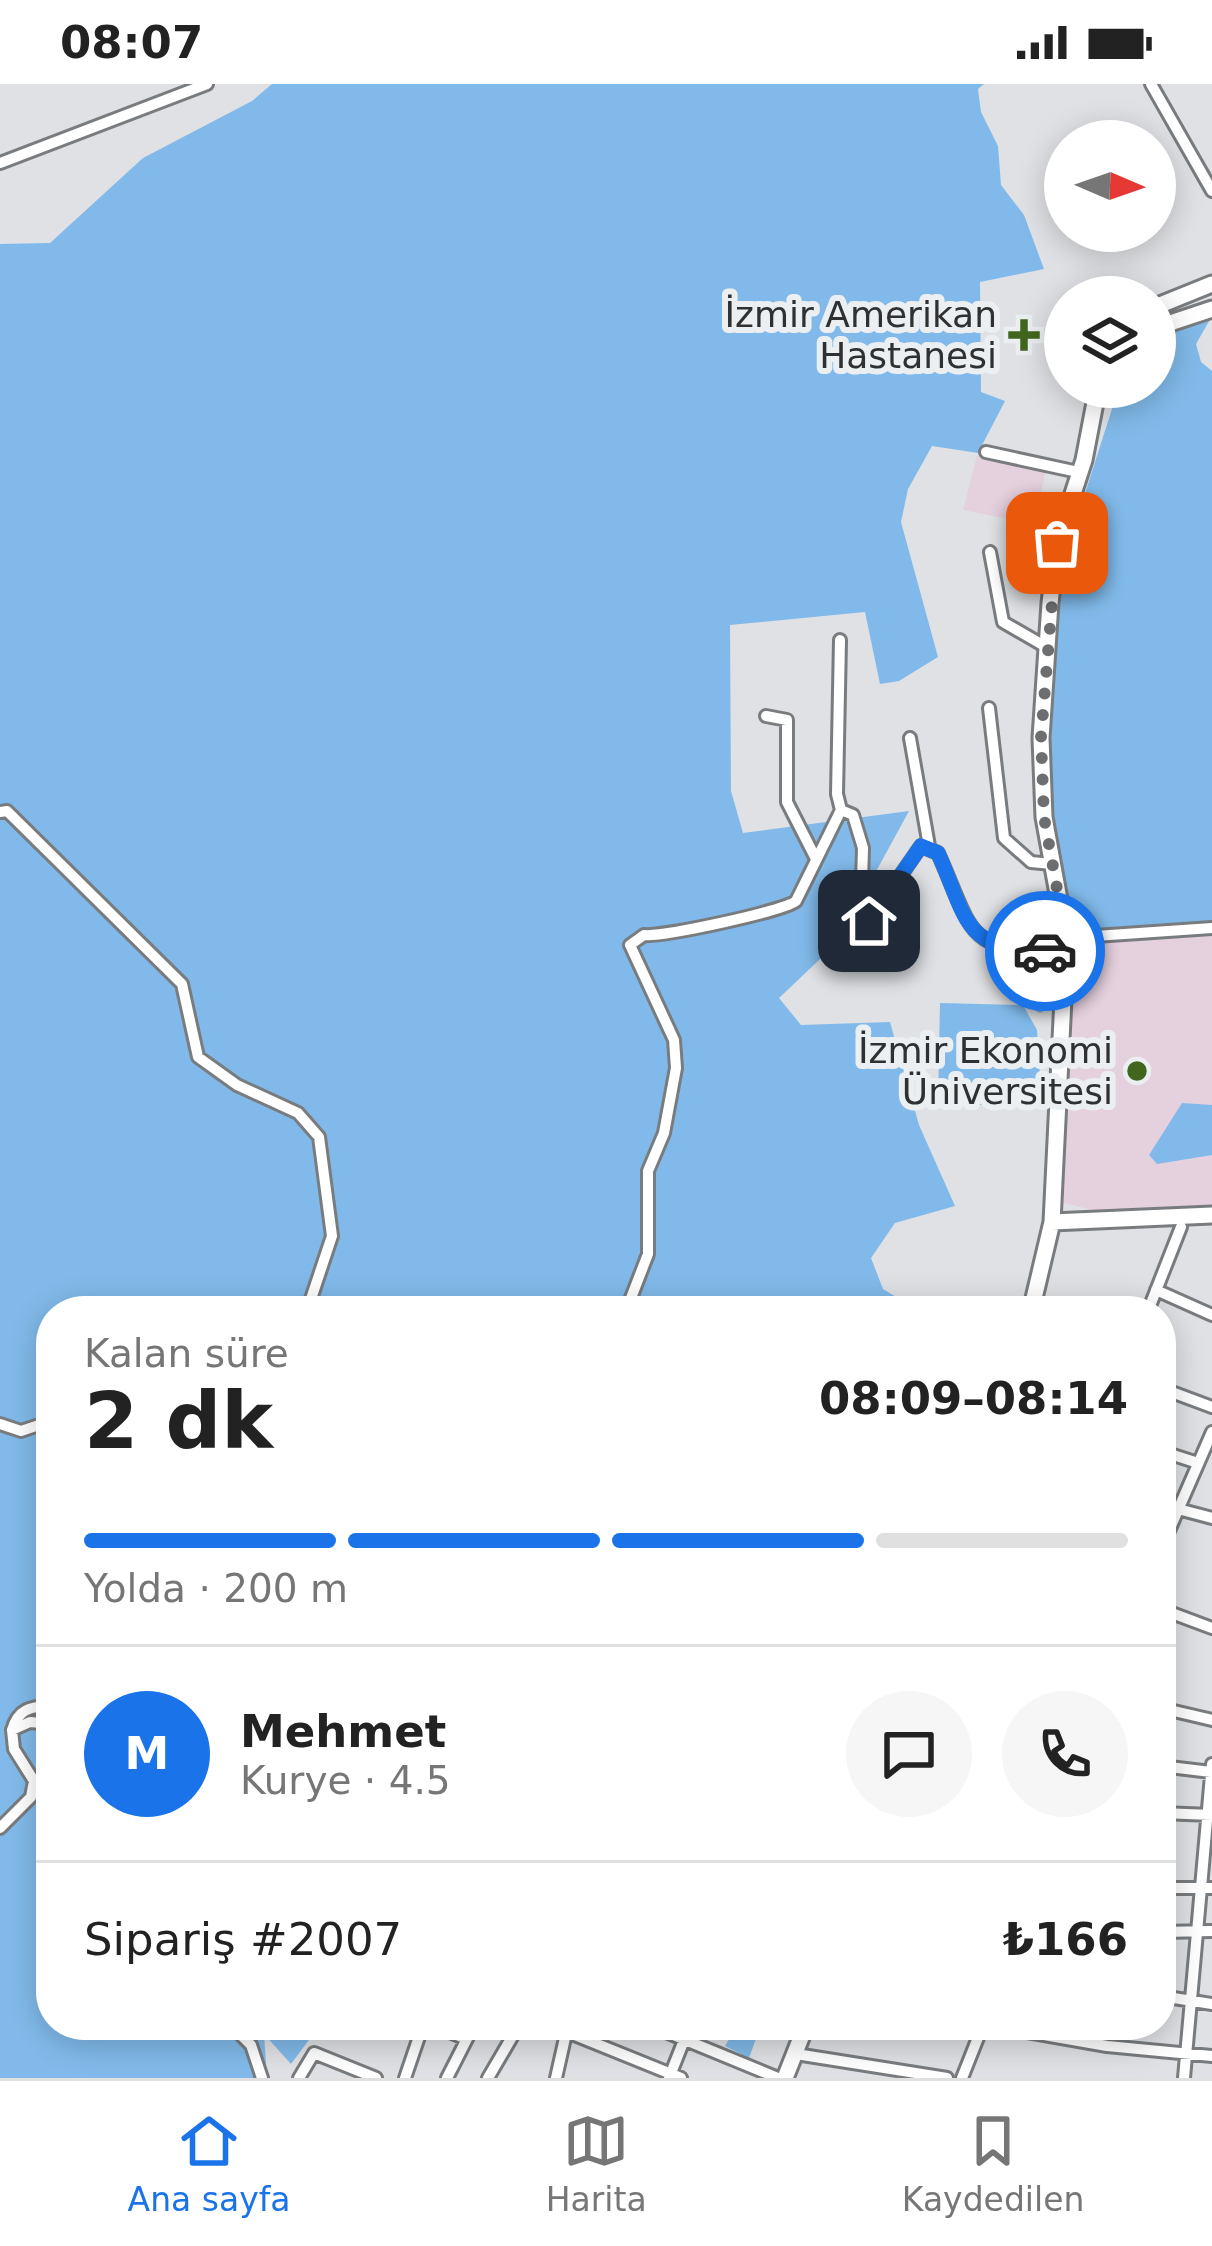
<!DOCTYPE html>
<html lang="tr">
<head>
<meta charset="utf-8">
<style>
  :root { --surface:#fff; --page:#f6f6f6; --text:#222; --muted:#767676; --line:#e0e0e0; --accent:#1a73e8 }
  body { margin:0; font-family:"DejaVu Sans",sans-serif; background:var(--page); color:var(--text); height:100vh; display:flex; flex-direction:column; font-size:45px; white-space:nowrap }
  * { box-sizing:border-box; margin:0 }
  p { font-size:39px; color:var(--muted) }
  .icon { flex:none; width:66px; height:66px; fill:none; stroke:currentColor; stroke-width:2; stroke-linecap:round; stroke-linejoin:round }
  .map { position:relative; flex:1; overflow:hidden }
  .side { position:absolute; left:36px; top:1212px; width:1140px; height:744px; display:flex; flex-direction:column; background:var(--surface); border-radius:48px; box-shadow:0 6px 30px #0003 }
  .side>* { flex:none }
  .needle { width:78px; rotate:92deg }
  .controls { position:absolute; left:1044px; top:36px; display:grid; gap:24px }
  .controls a { display:grid; place-items:center; width:132px; height:132px; border-radius:50%; background:var(--surface); box-shadow:0 6px 30px #0003; font-size:60px }
  .pin { position:absolute; display:grid; place-items:center; width:102px; height:102px; color:#fff; margin:-51px; border-radius:24px; box-shadow:0 6px 18px #0006 }
  .courier { position:absolute; display:grid; place-items:center; width:120px; height:120px; margin:-60px; border:9px solid #1a73e8; border-radius:50%; background:#fff; color:#222; box-shadow:0 3px 15px #0007 }
  .headline em { font-style:normal; font-weight:600 }
  .headline div { display:flex; flex-direction:column-reverse }
  .headline { display:flex; align-items:center; justify-content:space-between; height:204px; padding:0 48px }
  h1 { font-size:78px; font-weight:600; line-height:90px }
  .bar { display:grid; grid-template-columns:repeat(4,1fr); gap:18px 12px; align-content:center; height:144px; padding:0 48px }
  .bar i { height:15px; border-radius:9px; background:var(--line) }
  .bar .on { background:var(--accent) }
  .bar p { grid-column:span 4 }
  .line { display:flex; align-items:center; gap:30px; padding:0 48px; border-top:3px solid var(--line) }
  .line div { flex:1 }
  .round { display:grid; place-items:center; flex:none; width:126px; height:126px; border-radius:63px; background:var(--page) }
  .status { display:flex; justify-content:space-between; align-items:center; height:84px; padding:0 60px; background:var(--surface); direction:ltr }
  .status svg { height:33px; fill:currentColor }
  .tab-bar { display:flex; justify-content:space-around; align-items:center; height:168px; border-top:3px solid var(--line); background:var(--surface); font-size:33px; color:var(--muted) }
  .tab-bar a { display:grid; justify-items:center; gap:6px }
  .tab-bar .on { color:var(--accent) }
  .map>svg:first-child { display:block }
  .education { fill:#e5d0de }
  .green { fill:#81baea }
  .lines { fill:none; stroke-linecap:round; stroke-linejoin:round }
  .street-casing { stroke:#797c7e; stroke-width:16 }
  .secondary-casing { stroke:#797c7e; stroke-width:21 }
  .street { stroke:#fff; stroke-width:10 }
  .secondary { stroke:#fff; stroke-width:15 }
  .done { stroke:#6d6e70; stroke-width:12; stroke-dasharray:0 21.6 }
  .route { stroke:#1a73e8; stroke-width:15 }
  .poi-dot { fill:#42661e; stroke:#eceff1; stroke-width:4.5 }
  .labels { text-anchor:middle; stroke-width:12; stroke-linejoin:round; paint-order:stroke }
  .poi-label { font-size:36px; fill:#2f3031; stroke:#eceff1; text-anchor:end }
</style>
</head>
<body>
<div class="status"><b>08:07</b><svg viewBox="0 0 49 12"><path d="M0 12V9h3v3zM5 12V6h3v6zM10 12V3h3v9zM15 12V0h3v12zM26 1h20v11H26zM47 4h2v5h-2z"/></svg></div>
<div class="map">
<svg width="1212" height="1994" viewBox="0 0 1212 1994">
  <rect width="100%" height="100%" fill="#dfe1e4"/>
  <path class="education" d="M977,372L1046,386L1034,440L963,426Z
    M1212,850V1123L1103,1129L1054,1116L1070,858Z"/>
  <path class="green" d="M272,0H984L978,5L981,28L998,62L1001,101L1024,131L1044,185L980,198L981,308L1005,317L978,369L932,362L908,405L901,438L938,573L899,597L880,600L865,528L730,541L731,707L743,749L909,727L837,859L779,914L801,941L890,938L919,1041L955,1122L895,1139L871,1174L883,1205L919,1227H51V1941H320L291,1980L264,1950L267,1994H0V160L50,159L143,74L252,17Z
    M1212,232L1196,260L1201,278L1212,287V840L1070,849L1048,707L1058,542L1065,472L1119,303H1155V252Z
    M1029,870L1048,877L1051,924L1040,929L1015,917L1012,876Z
    M940,919L1023,921L1037,946L1042,1024L938,1019Z
    M1182,1019L1212,1021V1071L1157,1080L1149,1071Z
    M737,1941H761L749,1974L725,1962Z"/>
  <g class="lines">
    <g class="street-casing">
      <path id="street" d="M1151,0L1212,107
        M0,79L207,0
        M986,368L1078,388
        M990,468L1003,538L1048,564
        M840,556L837,710L841,726L853,731L863,764L861,831L869,837L921,762L938,769C975,852 964,868 1066,867
        M989,624L1004,754L1031,778L1052,780
        M766,632L787,636V718L815,773
        M910,654L929,762
        M0,728L7,727L182,900L198,973L237,1001L298,1029L319,1053L332,1152L307,1227
        M1066,854L1212,844
        M1156,1206L1212,1231
        M626,1227L648,1170V1087L664,1049L676,984L674,956L630,861L644,851C663,853 784,827 796,817L841,726
        M1148,1227L1181,1143
        M1161,1304L1212,1323
        M0,1340L21,1347L51,1337
        M1161,1367L1198,1379
        M1178,1425L1212,1434
        M1161,1465L1212,1348
        M1161,1525L1212,1544
        M1161,1624L1212,1636
        M12,1646C18,1625 30,1623 51,1621
        M1161,1682L1211,1688
        M1161,1729L1212,1731
        M0,1744L31,1713L34,1697L14,1665L12,1646L30,1638L51,1640
        M1161,1804H1212
        M1161,1848L1212,1847
        M1161,1912L1212,1920
        M231,1941L251,1961L262,1994
        M433,1941L466,1955
        M550,1941L681,1994
        M649,1941L778,1994
        M987,1941L1107,1962L1212,1972
        M796,1970L947,1994
        M299,1994L314,1969L376,1994
        M405,1994L423,1941
        M447,1994L474,1941
        M488,1994L519,1941
        M556,1994L567,1945
        M669,1994L690,1941
        M962,1994L983,1941
        M1184,1994L1212,1680"/>
    </g>
    <g class="secondary-casing">
      <path id="secondary" d="M1155,223L1212,200
        M1155,244L1212,225
        M1052,1138L1212,1131
        M1031,1227L1052,1138L1066,854L1044,733L1041,654L1050,519L1057,459L1084,376L1098,303
        M785,1994L806,1941"/>
    </g>
    <use href="#street" class="street"/>
    <use href="#secondary" class="secondary"/>
  </g>
  <g class="lines">
    <path class="done" d="M1045,867H1066V854L1044,733L1041,653L1057,459"/>
    <path class="route" d="M869,837L921,762L938,769C966,832 963,868 1045,867"/>
  </g>
  <g class="poi-dot">
    <path d="M1018 233h12v12h12v12h-12v12h-12v-12h-12v-12h12z"/>
    <circle cx="1137" cy="987" r="12"/>
  </g>
  <g class="labels">
    <g class="poi-label">
      <text x="997" y="243">İzmir Amerikan<tspan x="997" dy="41">Hastanesi</tspan></text>
      <text x="1113" y="979">İzmir Ekonomi<tspan x="1113" dy="41">Üniversitesi</tspan></text>
    </g>
  </g>
</svg>
<div class="controls">
<a><svg class="needle" viewBox="-14 -14 28 28"><path d="M0-13l5 13h-10z" fill="#e53935"/><path d="M0 13l5-13h-10z" fill="#767676"/></svg></a>
<a><svg class="icon" aria-label="layers" viewBox="0 0 24 24"><path d="M12 4l9 5-9 5-9-5zM3 14l9 5 9-5"/></svg></a>
</div>
<div class="pin" style="left:1057px;top:459px;background:#ea580c"><svg class="icon" aria-label="bag" viewBox="0 0 24 24"><path d="M5 8h14l-1 12H6zM9 8a3 3 0 0 1 6 0"/></svg></div>
<div class="pin" style="left:869px;top:837px;background:#1f2937"><svg class="icon" aria-label="home" viewBox="0 0 24 24"><path d="M3 11l9-7 9 7M6 9v11h12V9"/></svg></div>
<div class="courier" style="left:1045px;top:867px"><svg class="icon" aria-label="car" viewBox="0 0 24 24"><path d="M5 17H2v-5l4-1 3-4h7l3 4 3 1v5h-3M9 17h6M6 11h13"/><circle cx="7" cy="17" r="2"/><circle cx="17" cy="17" r="2"/></svg></div>
<section class="side">
<div class="headline"><div><h1>2 dk</h1><p>Kalan süre</p></div><em>08:09–08:14</em></div>
<div class="bar"><i class="on"></i><i class="on"></i><i class="on"></i><i></i><p>Yolda · 200 m</p></div>
<div class="line" style="height:216px"><b class="round" style="background:var(--accent);color:#fff">M</b><div><b>Mehmet</b><p>Kurye · 4.5</p></div><a class="round"><svg class="icon" aria-label="chat" viewBox="0 0 24 24"><path d="M4 5h16v11H9l-5 4z"/></svg></a><a class="round"><svg class="icon" aria-label="phone" viewBox="0 0 24 24"><path d="M5 4h4l2 5-3 2q2 4 5 5l2-3 5 2v4C11 20 4 13 5 4z"/></svg></a></div>
<div class="line" style="height:156px"><div>Sipariş #2007</div><b>₺166</b></div>
</section>
</div>
<nav class="tab-bar">
<a class="on"><svg class="icon" aria-label="home" viewBox="0 0 24 24"><path d="M3 11l9-7 9 7M6 9v11h12V9"/></svg>Ana sayfa</a>
<a><svg class="icon" aria-label="map" viewBox="0 0 24 24"><path d="M3 6l6-2 6 2 6-2v14l-6 2-6-2-6 2zM9 4v14M15 6v14"/></svg>Harita</a>
<a><svg class="icon" aria-label="saved" viewBox="0 0 24 24"><path d="M7 4h10v16l-5-4-5 4z"/></svg>Kaydedilen</a>
</nav>
</body>
</html>
